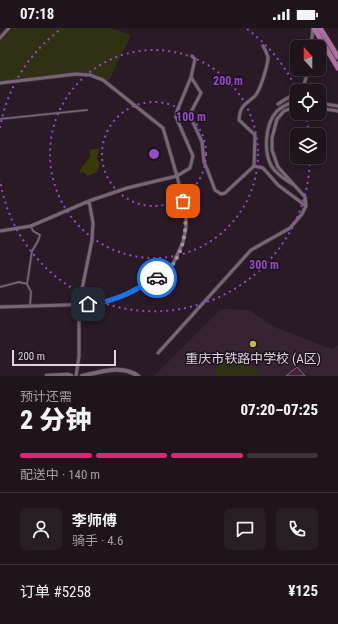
<!DOCTYPE html>
<html lang="zh">
<head>
<meta charset="utf-8">
<style>
  :root { --surface:#1f141c; --page:#271d25; --text:#f1f3f6; --muted:#a19ea3; --line:#3c333b; --accent:#db2777 }
  body { margin:0; font-family:"Roboto Condensed","Noto Sans SC",sans-serif; background:var(--page); color:var(--text); height:100vh; display:flex; flex-direction:column; font-size:15px; white-space:nowrap }
  * { box-sizing:border-box; margin:0 }
  p { font-size:13px; color:var(--muted) }
  .icon { flex:none; width:22px; height:22px; fill:none; stroke:currentColor; stroke-width:2; stroke-linecap:round; stroke-linejoin:round }
  .map { position:relative; height:348px; overflow:hidden }
  .side { display:flex; flex-direction:column; background:var(--surface); flex:1 }
  .side>* { flex:none }
  .needle { width:26px; rotate:339deg }
  .controls { position:absolute; left:290px; top:12px; display:grid; gap:8px }
  .controls a { display:grid; place-items:center; width:36px; height:36px; border-radius:6px; background:var(--surface); box-shadow:0 2px 10px #0003,0 0 0 1px var(--line); font-size:20px }
  .scale { position:absolute; left:12px; bottom:10px; width:104px; box-sizing:border-box; padding-left:4px; border:2px solid #dfd4dc; border-top:0; font-size:11px; line-height:14px; white-space:nowrap; color:#dfd4dc; -webkit-text-stroke:3px #1f111c; paint-order:stroke }
  .pin { position:absolute; display:grid; place-items:center; width:34px; height:34px; color:#fff; margin:-17px; border-radius:8px; box-shadow:0 2px 6px #0006 }
  .courier { position:absolute; display:grid; place-items:center; width:40px; height:40px; margin:-20px; border:3px solid #1a73e8; border-radius:50%; background:#fff; color:#222; box-shadow:0 1px 5px #0007 }
  .head em { font-style:normal; font-weight:800 }
  .head div { display:flex; flex-direction:column-reverse }
  .head { display:flex; align-items:center; justify-content:space-between; height:68px; padding:0 20px }
  h1 { font-size:26px; font-weight:800; line-height:30px }
  .bar { display:grid; grid-template-columns:repeat(4,1fr); gap:6px 4px; align-content:center; height:48px; padding:0 20px }
  .bar i { height:5px; border-radius:3px; background:var(--line) }
  .bar .current { background:var(--accent) }
  .bar p { grid-column:span 4 }
  .line { display:flex; align-items:center; gap:10px; padding:0 20px; border-top:1px solid var(--line) }
  .line div { flex:1 }
  .round { display:grid; place-items:center; flex:none; width:42px; height:42px; border-radius:6px; background:var(--page) }
  .status { display:flex; justify-content:space-between; align-items:center; height:28px; padding:0 20px; background:var(--surface); direction:ltr }
  .status svg { height:11px; fill:currentColor }
  .map>svg:first-child { display:block }
  .built { fill:#372433 }
  .green { fill:#303114 }
  .water { fill:#3a3a08 }
  .building { fill:#44223e; stroke:#806e7c }
  .lines { fill:none; stroke-linecap:round; stroke-linejoin:round }
  .service-casing { stroke:#423740; stroke-width:3 }
  .minor-casing { stroke:#423740; stroke-width:4.5 }
  .tertiary-casing { stroke:#423740; stroke-width:5.5 }
  .secondary-casing { stroke:#423740; stroke-width:6 }
  .primary-casing { stroke:#423740; stroke-width:6 }
  .service { stroke:#786674; stroke-width:1.5 }
  .minor { stroke:#786674; stroke-width:3 }
  .tertiary { stroke:#786674; stroke-width:4 }
  .secondary { stroke:#786674; stroke-width:4.5 }
  .primary { stroke:#ac71a2; stroke-width:5 }
  .done { stroke:#9f939c; stroke-width:4; stroke-dasharray:0 7.2 }
  .route { stroke:#1a73e8; stroke-width:5 }
  .ring { fill:none; stroke:#8f4ec5; stroke-width:2; stroke-dasharray:2 4 }
  .poi-dot { fill:#bdbf43; stroke:#1f111c; stroke-width:1.5 }
  .labels { text-anchor:middle; stroke-width:3; stroke-linejoin:round; paint-order:stroke }
  .poi-label { font-size:13px; fill:#dfd4dc; stroke:#1f111c }
  .centre { fill:#8f4ec5; stroke:#1f111c; stroke-width:2 }
  .ring-label { font-size:12px; text-anchor:middle; font-weight:bold; fill:#8f4ec5; stroke:#1f111c; stroke-width:3; stroke-linejoin:round; paint-order:stroke }
</style>
</head>
<body>
<div class="status"><b>07:18</b><svg viewBox="0 0 49 12"><path d="M0 12V9h3v3zM5 12V6h3v6zM10 12V3h3v9zM15 12V0h3v12zM26 1h20v11H26zM47 4h2v5h-2z"/></svg></div>
<div class="map">
<svg width="338" height="348" viewBox="0 0 338 348">
  <rect width="100%" height="100%" fill="#291a26"/>
  <path class="built" d="M221,281L249,282L274,299L332,321L338,317V348H154Z"/>
  <path class="green" d="M13,0H110L131,7L109,53L91,45L83,44L0,53V14Z
    M231,327L243,329L262,348H216C215,337 222,331 231,327Z"/>
  <path class="water" d="M99,120L97,131L100,136L97,144L88,148L83,144L80,145V142L90,129V122Z"/>
  <path class="building" d="M297,339L305,348H286Z"/>
  <g class="lines">
    <g class="service-casing">
      <path id="service" d="M0,91L87,82
        M27,256L32,223L38,213L40,207L33,203L31,198
        M0,259L19,254L27,256L31,264L30,278"/>
    </g>
    <g class="minor-casing">
      <path id="minor" d="M0,10L9,0
        M311,19L313,0
        M191,49L201,65L191,84V90L202,114L204,134L207,141L215,162L221,166L225,165L254,138
        M0,55L76,46L90,47L103,52L163,100L177,148L186,185V200L183,214L173,236L159,248L128,266L98,276L0,279
        M298,63L304,56L309,41
        M319,75L338,78
        M278,76L297,64
        M319,80L338,83
        M254,138L255,107L239,92C240,77 245,77 255,68C260,63 268,37 268,29C267,26 265,21 263,18
        M254,138L263,140L278,157L306,178
        M294,157C286,152 277,147 272,139C263,124 265,96 277,83C283,77 290,75 297,73
        M0,203L31,198L89,173L127,160L177,148L190,140L193,128L176,89L177,83L191,49L195,31L192,28
        M158,325L251,222L290,200L302,186L306,178L305,169L278,139L272,122V110L277,91L284,83L297,78
        M76,348L79,328V276L92,212L93,195L89,173"/>
    </g>
    <g class="tertiary-casing">
      <path id="tertiary" d="M82,348C100,344 122,336 138,348"/>
    </g>
    <g class="secondary-casing">
      <path id="secondary" d="M47,348L68,347L71,348"/>
    </g>
    <g class="primary-casing">
      <path id="primary" d="M314,0L338,40
        M320,0L338,29"/>
    </g>
    <use href="#service" class="service"/>
    <use href="#minor" class="minor"/>
    <use href="#tertiary" class="tertiary"/>
    <use href="#secondary" class="secondary"/>
    <use href="#primary" class="primary"/>
  </g>
  <g class="lines">
    <path class="done" d="M157,250C184,235 189,201 183,173"/>
    <path class="route" d="M88,276C114,275 135,262 157,250"/>
  </g>
  <g class="ring">
    <circle cx="154" cy="126" r="52"/>
    <circle cx="154" cy="126" r="104"/>
    <path d="M310 130A156 156 0 0 1 0 152M0 100A156 156 0 0 1 61 1M247 1A156 156 0 0 1 297 63M305 86A156 156 0 0 1 309 107"/>
  </g>
  <circle class="poi-dot" cx="253" cy="316" r="4"/>
  <g class="labels">
    <g class="poi-label">
      <text x="253" y="335">重庆市铁路中学校 (A区)</text>
    </g>
  </g>
  <circle cx="154" cy="126" r="6" class="centre"/>
  <g class="ring-label">
    <text x="228" y="57">200 m</text>
    <text x="191" y="93">100 m</text>
    <text x="264" y="241">300 m</text>
  </g>
</svg>
<div class="controls">
<a><svg class="needle" viewBox="-14 -14 28 28"><path d="M0-13l5 13h-10z" fill="#e53935"/><path d="M0 13l5-13h-10z" fill="#a19ea3"/></svg></a>
<a><svg class="icon" aria-label="locate" viewBox="0 0 24 24"><circle cx="12" cy="12" r="6"/><path d="M12 2v4M12 18v4M2 12h4M18 12h4"/></svg></a>
<a><svg class="icon" aria-label="layers" viewBox="0 0 24 24"><path d="M12 4l9 5-9 5-9-5zM3 14l9 5 9-5"/></svg></a>
</div>
<div class="scale">200 m</div>
<div class="pin" style="left:183px;top:173px;background:#ea580c"><svg class="icon" aria-label="bag" viewBox="0 0 24 24"><path d="M5 8h14l-1 12H6zM9 8a3 3 0 0 1 6 0"/></svg></div>
<div class="pin" style="left:88px;top:276px;background:#1f2937"><svg class="icon" aria-label="home" viewBox="0 0 24 24"><path d="M3 11l9-7 9 7M6 9v11h12V9"/></svg></div>
<div class="courier" style="left:157px;top:250px"><svg class="icon" aria-label="car" viewBox="0 0 24 24"><path d="M5 17H2v-5l4-1 3-4h7l3 4 3 1v5h-3M9 17h6M6 11h13"/><circle cx="7" cy="17" r="2"/><circle cx="17" cy="17" r="2"/></svg></div>
</div>
<section class="side">
<div class="head"><div><h1>2 分钟</h1><p>预计还需</p></div><em>07:20–07:25</em></div>
<div class="bar"><i class="current"></i><i class="current"></i><i class="current"></i><i></i><p>配送中 · 140 m</p></div>
<div class="line" style="height:72px"><a class="round"><svg class="icon" aria-label="person" viewBox="0 0 24 24"><circle cx="12" cy="8" r="4"/><path d="M4 21q1-7 8-7t8 7"/></svg></a><div><b>李师傅</b><p>骑手 · 4.6</p></div><a class="round"><svg class="icon" aria-label="chat" viewBox="0 0 24 24"><path d="M4 5h16v11H9l-5 4z"/></svg></a><a class="round"><svg class="icon" aria-label="phone" viewBox="0 0 24 24"><path d="M5 4h4l2 5-3 2q2 4 5 5l2-3 5 2v4C11 20 4 13 5 4z"/></svg></a></div>
<div class="line" style="height:52px"><div>订单 #5258</div><b>¥125</b></div>
</section>
</body>
</html>
